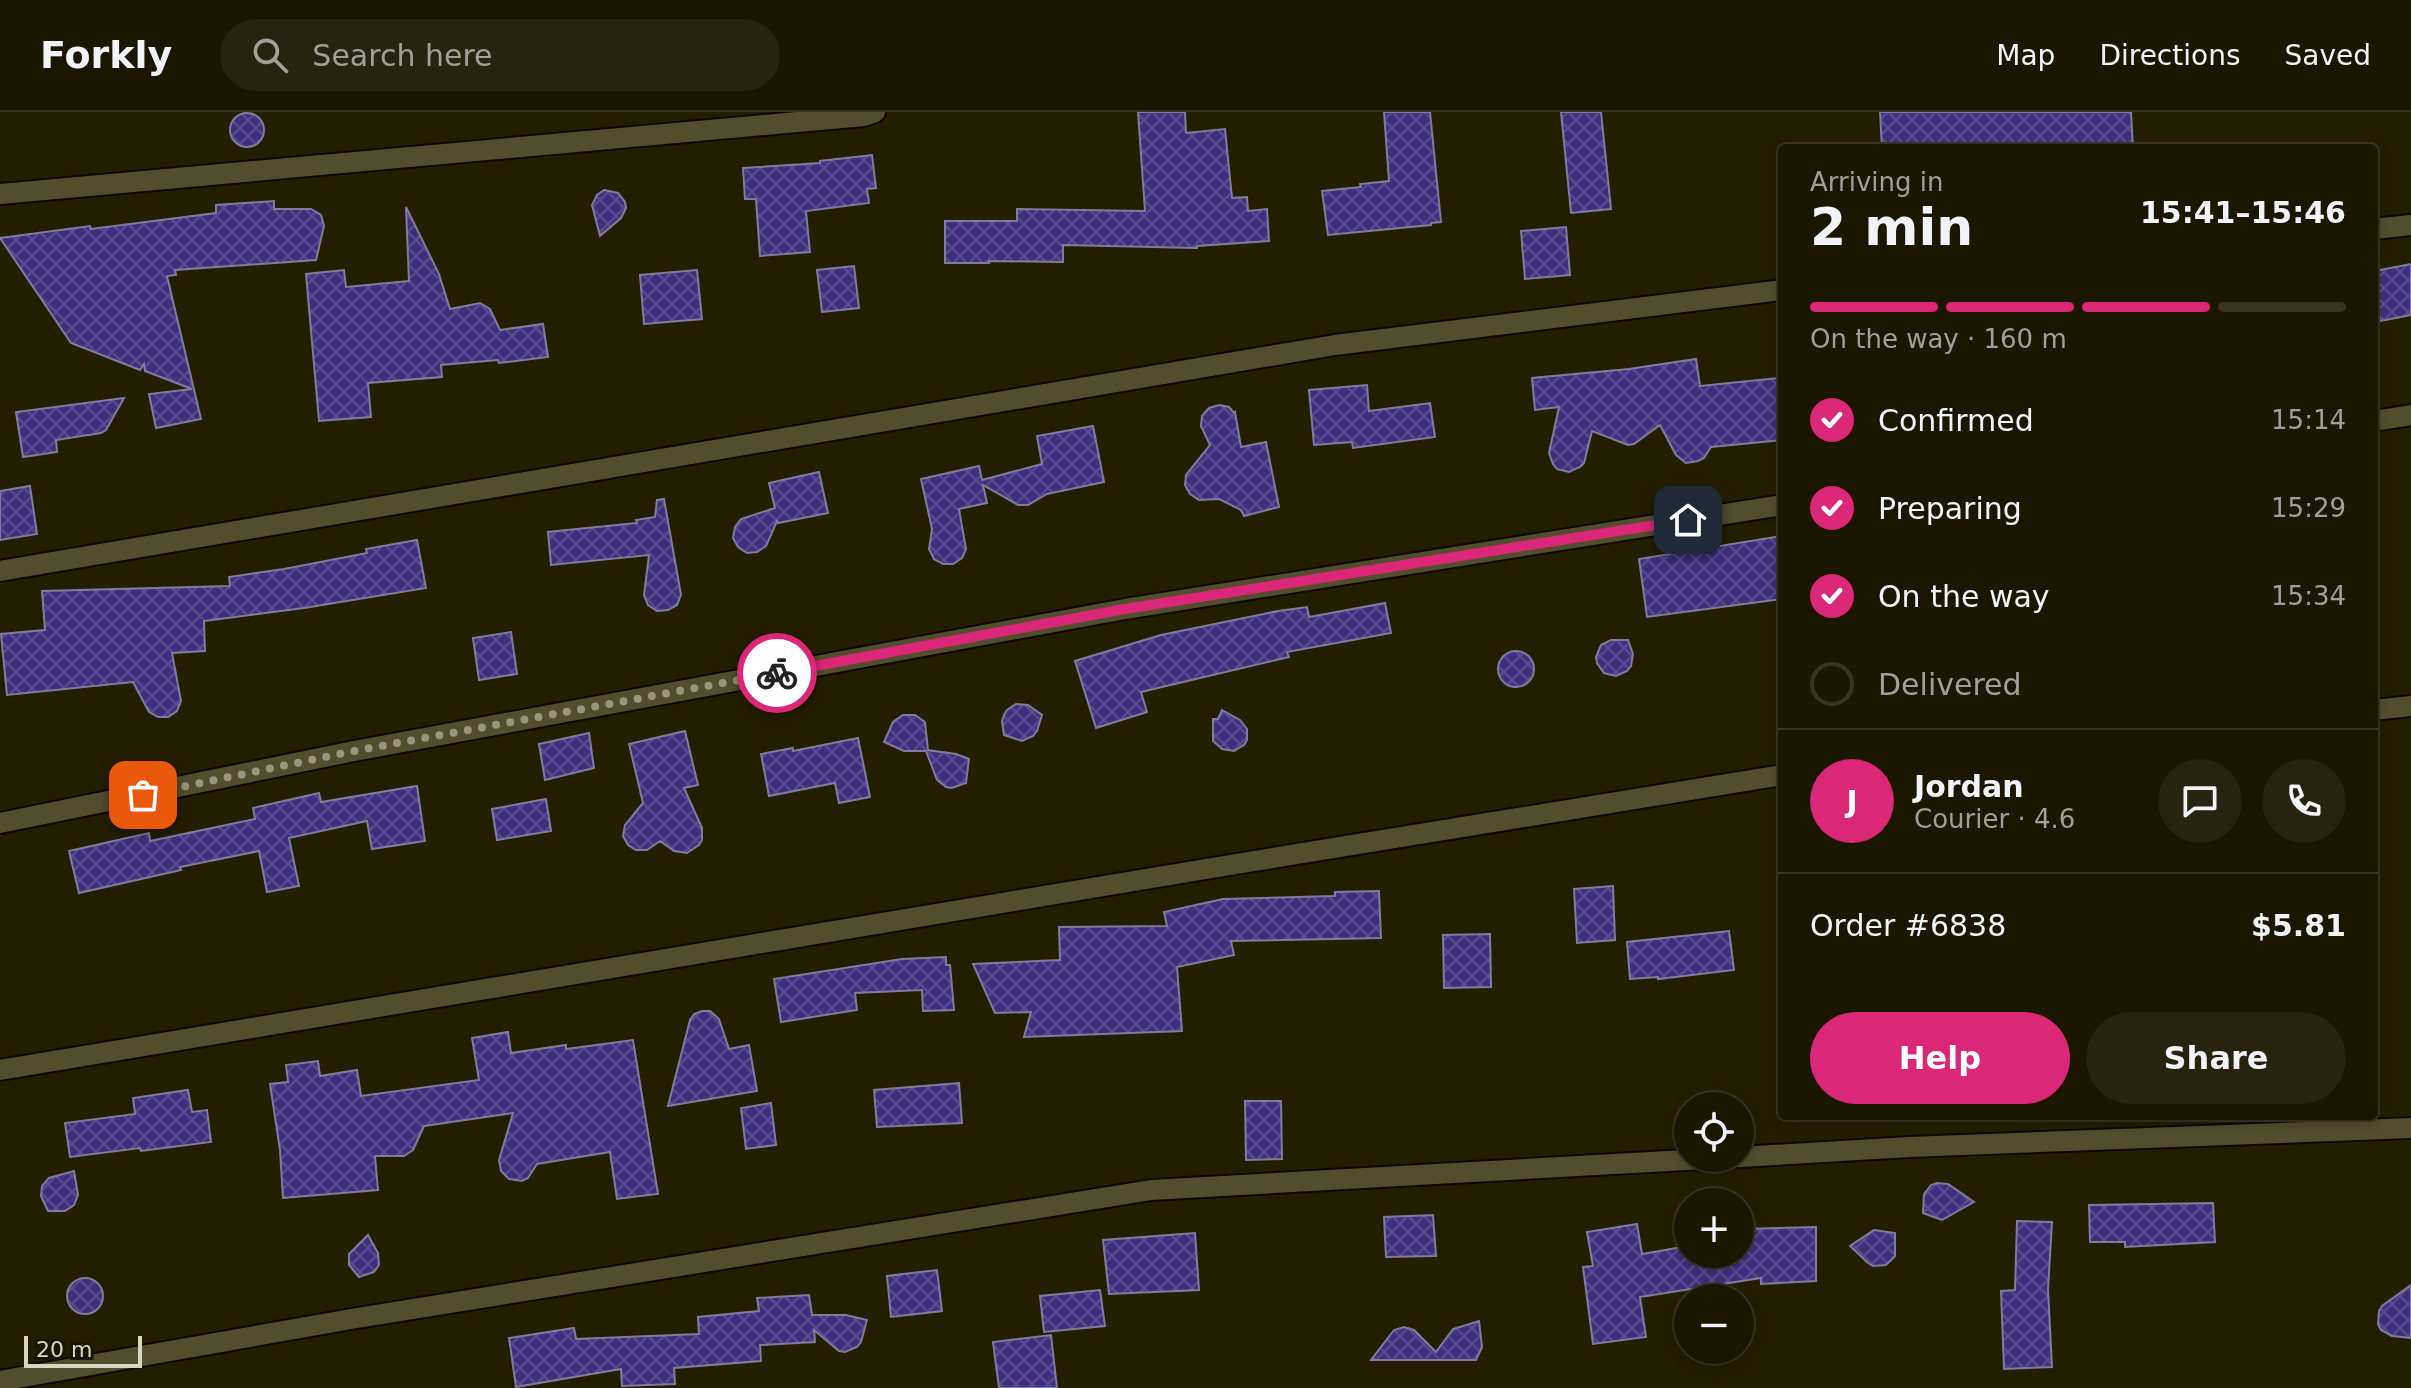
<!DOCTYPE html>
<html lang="en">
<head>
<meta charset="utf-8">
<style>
  :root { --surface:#1b1600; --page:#28230f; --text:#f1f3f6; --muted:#a09f99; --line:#393522; --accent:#db2777 }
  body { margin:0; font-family:"DejaVu Sans",sans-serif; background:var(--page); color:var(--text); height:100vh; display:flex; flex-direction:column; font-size:30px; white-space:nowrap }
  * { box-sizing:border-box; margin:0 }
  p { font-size:26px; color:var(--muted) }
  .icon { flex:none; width:44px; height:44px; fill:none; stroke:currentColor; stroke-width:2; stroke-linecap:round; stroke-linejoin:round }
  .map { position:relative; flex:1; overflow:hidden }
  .drawer { position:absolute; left:1778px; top:32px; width:600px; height:976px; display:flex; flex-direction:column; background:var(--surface); border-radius:8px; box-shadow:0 4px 12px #0003,0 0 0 2px var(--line) }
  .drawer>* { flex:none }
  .fabs { position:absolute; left:1674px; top:980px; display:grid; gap:16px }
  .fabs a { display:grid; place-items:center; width:80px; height:80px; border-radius:50%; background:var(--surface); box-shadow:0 4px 12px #0003,0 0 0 2px var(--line); font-size:40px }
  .scale { position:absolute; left:24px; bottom:20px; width:118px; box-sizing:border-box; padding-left:8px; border:4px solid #d8d5c3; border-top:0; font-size:22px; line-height:28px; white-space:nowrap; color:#d8d5c3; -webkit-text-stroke:6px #191501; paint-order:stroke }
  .pin { position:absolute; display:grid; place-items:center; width:68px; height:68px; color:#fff; margin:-34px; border-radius:16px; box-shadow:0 4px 12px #0006 }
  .courier { position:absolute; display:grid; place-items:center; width:80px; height:80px; margin:-40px; border:6px solid #db2777; border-radius:50%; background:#fff; color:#222; box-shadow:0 2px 10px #0007 }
  .head em { font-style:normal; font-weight:700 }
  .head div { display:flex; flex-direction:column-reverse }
  .head { display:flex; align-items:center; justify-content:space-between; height:136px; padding:0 32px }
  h1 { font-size:52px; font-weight:700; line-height:60px }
  .bar { display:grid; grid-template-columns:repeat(4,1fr); gap:12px 8px; align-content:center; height:96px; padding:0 32px }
  .bar i { height:10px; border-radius:6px; background:var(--line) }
  .bar .active { background:var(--accent) }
  .bar p { grid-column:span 4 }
  .line { display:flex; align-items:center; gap:20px; padding:0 32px; border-top:2px solid var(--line) }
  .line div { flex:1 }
  .round { display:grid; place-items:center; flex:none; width:84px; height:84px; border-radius:42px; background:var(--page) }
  ol { padding:0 32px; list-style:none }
  li { display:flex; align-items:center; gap:24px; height:88px }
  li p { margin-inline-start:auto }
  li .icon { padding:8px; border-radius:50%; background:var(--accent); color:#fff; stroke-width:4 }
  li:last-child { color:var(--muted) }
  li i { width:44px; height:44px; border:4px solid var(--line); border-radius:50% }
  .action { display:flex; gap:16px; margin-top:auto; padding:16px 32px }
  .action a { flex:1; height:92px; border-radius:48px; background:var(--accent); color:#fff; font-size:32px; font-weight:700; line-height:92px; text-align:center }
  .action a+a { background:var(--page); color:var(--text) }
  header { display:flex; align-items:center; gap:48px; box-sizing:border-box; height:112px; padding:0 40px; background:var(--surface); border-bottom:2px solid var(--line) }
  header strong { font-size:38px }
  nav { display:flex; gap:44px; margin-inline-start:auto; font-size:28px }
  .search { width:560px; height:72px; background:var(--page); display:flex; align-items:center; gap:20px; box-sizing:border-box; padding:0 28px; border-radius:44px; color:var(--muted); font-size:30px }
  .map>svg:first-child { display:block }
  .building { fill:url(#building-cross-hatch); stroke:#7f7d9d; stroke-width:2 }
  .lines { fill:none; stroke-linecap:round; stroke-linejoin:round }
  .minor-casing { stroke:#0d0800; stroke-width:24 }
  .minor { stroke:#524d2d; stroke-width:20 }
  .done { stroke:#99957f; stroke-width:8; stroke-dasharray:0 14.4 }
  .route { stroke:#db2777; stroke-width:10 }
</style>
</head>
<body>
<header>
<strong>Forkly</strong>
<div class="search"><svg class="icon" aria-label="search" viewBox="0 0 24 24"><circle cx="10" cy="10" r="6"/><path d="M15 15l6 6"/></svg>Search here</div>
<nav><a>Map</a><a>Directions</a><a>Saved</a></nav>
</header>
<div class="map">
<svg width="2411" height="1276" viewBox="0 0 2411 1276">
  <defs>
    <pattern id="building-cross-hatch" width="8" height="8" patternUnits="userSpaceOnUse" patternTransform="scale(2)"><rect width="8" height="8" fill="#3f2f7e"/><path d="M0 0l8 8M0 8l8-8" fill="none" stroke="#5a4c8f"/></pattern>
  </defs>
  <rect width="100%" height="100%" fill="#241e00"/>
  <path class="building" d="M1138,0H1185L1186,21L1225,17L1232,86L1247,85L1248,99L1267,97L1269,129L1197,134V136L1063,133V150L989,149V151H945V109H1017V97L1145,99Z
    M1384,0H1430L1441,110L1431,111V113L1328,123L1322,79L1361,75L1360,72L1389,69Z
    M1561,0H1601L1611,97L1571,101Z
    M1880,0H2131L2133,36H1882Z
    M230 18a17 17 0 1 1 34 0a17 17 0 1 1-34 0Z
    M872,43L876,76L867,77L869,91L806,99L810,140L760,144L756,87H745L743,56L820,51V49Z
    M604,78L618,81L625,90L626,96L621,106L600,124L592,93L597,83Z
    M274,89V97H311L321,103L324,114L316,148L175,158L176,163L167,164L201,307L156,316L149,282L192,277L145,259L144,252L140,258L71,231L0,126L90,114L91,117L216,101V93Z
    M406,95L439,162L450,197L480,191L490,197L500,218L543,212L548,245L499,251L498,248L441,253L442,265L368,271L371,305L319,309L306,162L344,158L346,175L409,169Z
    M1566,115L1570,163L1525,167L1521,119Z
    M2411,152V203L2380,209L2377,193L2374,194V159Z
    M854,154L859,196L822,200L817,158Z
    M697,158L702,207L644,212L640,163Z
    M1696,247L1700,274L1778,266L1782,328L1711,335L1704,346L1698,349L1686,351L1676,343L1660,313L1634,332L1628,333L1592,319L1584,351L1580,355L1569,360L1557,357L1553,352L1549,341L1559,295L1535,298L1532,266L1629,257Z
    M1367,273L1369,299L1430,291L1435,325L1353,336L1352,330L1314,333L1309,278Z
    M124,286L106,318L101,321L56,328L57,340L23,345L16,300Z
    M1219,293L1229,295L1234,301L1235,300L1241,335L1266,330L1279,395L1244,404L1241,398L1219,387L1199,388L1190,382L1185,373L1186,363L1210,333L1201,314L1202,304L1209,296Z
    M1093,314L1104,370L1047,382L1028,393H1018L983,373L987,391L959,397L966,437L962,446L953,452H943L934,447L929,437L932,417L921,367L979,354L982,368L1042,352L1037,324Z
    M819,360L828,401L778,411L777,409L766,434L757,440L747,441L738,435L733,426L735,415L741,407L775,396L769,371Z
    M30,374L37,422L0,428V379Z
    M664,387L681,483L677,493L668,498L657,499L648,493L644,483L649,443L551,453L548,420L637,411L636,408L655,405L657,388Z
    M1782,424V487L1647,505L1639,447Z
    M417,428L426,476L304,496L204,509L205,539L172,541L181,589L177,599L168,605H158L149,600L133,570L7,583L1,522L45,518L42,479L230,474L229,465L284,457L367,441L366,437Z
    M1385,491L1391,521L1287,540L1289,545L1141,580L1147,600L1096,616L1075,549L1161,523L1278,499L1307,495L1309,505Z
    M511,520L517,562L479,568L473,526Z
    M1611,528H1628L1633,542L1631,554L1627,559L1616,564L1604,561L1597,551L1596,545L1601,533Z
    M1498 557a18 18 0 1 1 36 0a18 18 0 1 1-36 0Z
    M1016,592L1028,593L1042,603L1037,619L1033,624L1022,629L1004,623L1002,609L1004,603L1007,598Z
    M1222,598L1240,608L1247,617V628L1244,633L1234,639L1222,637L1213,629V607H1218Z
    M903,603H915L925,610L928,638L956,642L969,647L966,671L952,676L946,675L937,668L926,639H904L884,630L893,610Z
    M685,619L698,673L684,676L702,716V728L699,733L687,741L674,739L660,729L647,738H636L628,733L623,724L625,713L643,691L629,632Z
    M589,621L594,656L545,668L539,632Z
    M858,626L870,685L839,691L835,671L769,684L761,642L793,636V639Z
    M417,674L425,729L372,737L367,709L289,726L299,774L267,780L259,739L180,755L181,758L79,781L69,739L149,721L150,729L255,707L253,696L319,681L321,690Z
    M546,687L551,719L497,728L492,697Z
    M1613,774L1615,828L1577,831L1574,777Z
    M1379,779L1381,826L1231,829L1234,843L1177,855L1182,919L1024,925L1031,900L995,901L973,852L1060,848L1059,815L1167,814L1164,800L1223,787L1335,784V780Z
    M1729,819L1734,858L1658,867V865L1630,867L1627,830Z
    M1490,822L1491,875L1444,876L1443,823Z
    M946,845V853H950L954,898L923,899L922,878L855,881L857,898L781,910L774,867L902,847Z
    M702,899H710L719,907L729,937L749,933L757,979L668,994L690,908L694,902Z
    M508,920L511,941L566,933V937L633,928L658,1082L617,1087L610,1040L537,1052L528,1066L522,1069L509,1067L501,1059L499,1048L513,1001L424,1014L413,1038L404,1044H375L378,1078L283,1086L280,1038L270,972L288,970L286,953L318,949L320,964L357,958L361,984L479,968L472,926Z
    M959,971L962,1011L877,1015L874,978Z
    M188,978L192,1000L207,998L211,1030L141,1039L140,1036L70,1045L65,1011L135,1002L133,986Z
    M1245,989H1281L1282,1047L1246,1048Z
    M771,991L776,1033L746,1037L741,996Z
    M74,1059L78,1083L74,1093L65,1099H48L41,1084L42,1074L49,1066Z
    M1937,1071L1948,1072L1974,1090L1942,1108L1923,1101L1924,1082L1931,1073Z
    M2213,1091L2215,1130L2125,1135V1130H2090L2089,1093Z
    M1433,1103L1436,1144L1386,1145L1384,1105Z
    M2017,1109L2052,1110L2048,1177L2052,1255L2004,1257L2001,1179L2015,1178Z
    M1637,1112L1642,1142L1688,1134V1142H1740V1117L1816,1115V1169L1761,1172V1166L1640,1185L1646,1225L1593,1232L1583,1155L1593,1154L1587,1120Z
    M1874,1118L1895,1121V1144L1886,1153L1873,1154L1868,1151L1850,1134Z
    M1195,1121L1199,1178L1109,1182L1103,1128Z
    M368,1123L378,1141L379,1153L374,1160L359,1165L349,1153V1142Z
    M937,1158L942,1199L891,1205L887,1164Z
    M67 1184a18 18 0 1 1 36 0a18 18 0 1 1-36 0Z
    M2411,1173V1226L2392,1224L2381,1218L2378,1212L2379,1199L2382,1194Z
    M1100,1178L1105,1214L1044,1220L1040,1184Z
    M809,1183L812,1203H846L867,1208L861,1230L857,1235L845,1240L839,1239L814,1218L815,1230L760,1233L761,1249L674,1256L675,1272L622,1274L621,1257L516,1275L509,1226L574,1216L576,1227L699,1222L698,1205L759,1199L757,1186Z
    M1479,1209L1482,1235L1476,1248H1371L1394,1218L1404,1215L1414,1218L1436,1240L1453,1217Z
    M1051,1223L1057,1276H999L993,1230Z"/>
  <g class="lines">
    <g class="minor-casing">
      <path id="minor" d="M0,82L864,4L875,0
        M2374,117L2411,113
        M2374,309L2411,303
        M0,459L1335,233L1782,178
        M2374,598L2411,594
        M0,711L354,639L1125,497L1782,393
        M0,958L1230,753L1782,663
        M1740,1045L1909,1035L2411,1016
        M0,1269L357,1206L1151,1078L1722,1046"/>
    </g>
    <use href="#minor" class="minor"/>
  </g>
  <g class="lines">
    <path class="done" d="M143,683L354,639L777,561"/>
    <path class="route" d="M777,561L1125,497L1688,408"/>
  </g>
</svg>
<div class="fabs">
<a><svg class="icon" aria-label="locate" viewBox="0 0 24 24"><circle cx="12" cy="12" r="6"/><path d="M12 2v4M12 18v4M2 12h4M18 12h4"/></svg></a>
<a>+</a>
<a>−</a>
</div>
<div class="scale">20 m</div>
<div class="pin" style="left:143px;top:683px;background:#ea580c"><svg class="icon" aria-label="bag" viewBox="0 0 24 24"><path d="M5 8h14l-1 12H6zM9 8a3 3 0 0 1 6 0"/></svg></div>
<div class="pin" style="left:1688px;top:408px;background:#1f2937"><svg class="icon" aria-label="home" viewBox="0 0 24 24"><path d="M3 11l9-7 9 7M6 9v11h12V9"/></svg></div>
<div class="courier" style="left:777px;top:561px"><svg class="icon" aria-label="bike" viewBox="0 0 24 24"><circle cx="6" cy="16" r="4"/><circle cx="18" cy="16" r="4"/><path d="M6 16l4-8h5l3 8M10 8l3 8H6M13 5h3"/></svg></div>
<section class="drawer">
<div class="head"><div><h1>2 min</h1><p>Arriving in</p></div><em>15:41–15:46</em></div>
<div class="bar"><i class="active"></i><i class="active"></i><i class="active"></i><i></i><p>On the way · 160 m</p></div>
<ol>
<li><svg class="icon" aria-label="check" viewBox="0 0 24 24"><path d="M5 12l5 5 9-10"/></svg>Confirmed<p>15:14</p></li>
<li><svg class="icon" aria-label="check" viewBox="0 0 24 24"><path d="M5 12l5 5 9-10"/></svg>Preparing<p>15:29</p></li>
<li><svg class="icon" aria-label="check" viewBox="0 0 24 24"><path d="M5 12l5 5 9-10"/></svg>On the way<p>15:34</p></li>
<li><i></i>Delivered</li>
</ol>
<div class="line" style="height:144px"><b class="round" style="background:var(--accent);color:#fff">J</b><div><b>Jordan</b><p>Courier · 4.6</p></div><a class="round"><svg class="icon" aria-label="chat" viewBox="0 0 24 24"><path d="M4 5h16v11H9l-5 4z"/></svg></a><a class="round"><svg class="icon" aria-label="phone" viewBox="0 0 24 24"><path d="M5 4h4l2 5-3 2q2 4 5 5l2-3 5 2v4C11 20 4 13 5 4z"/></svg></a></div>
<div class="line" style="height:104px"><div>Order #6838</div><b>$5.81</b></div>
<div class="action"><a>Help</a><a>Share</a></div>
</section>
</div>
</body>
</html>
